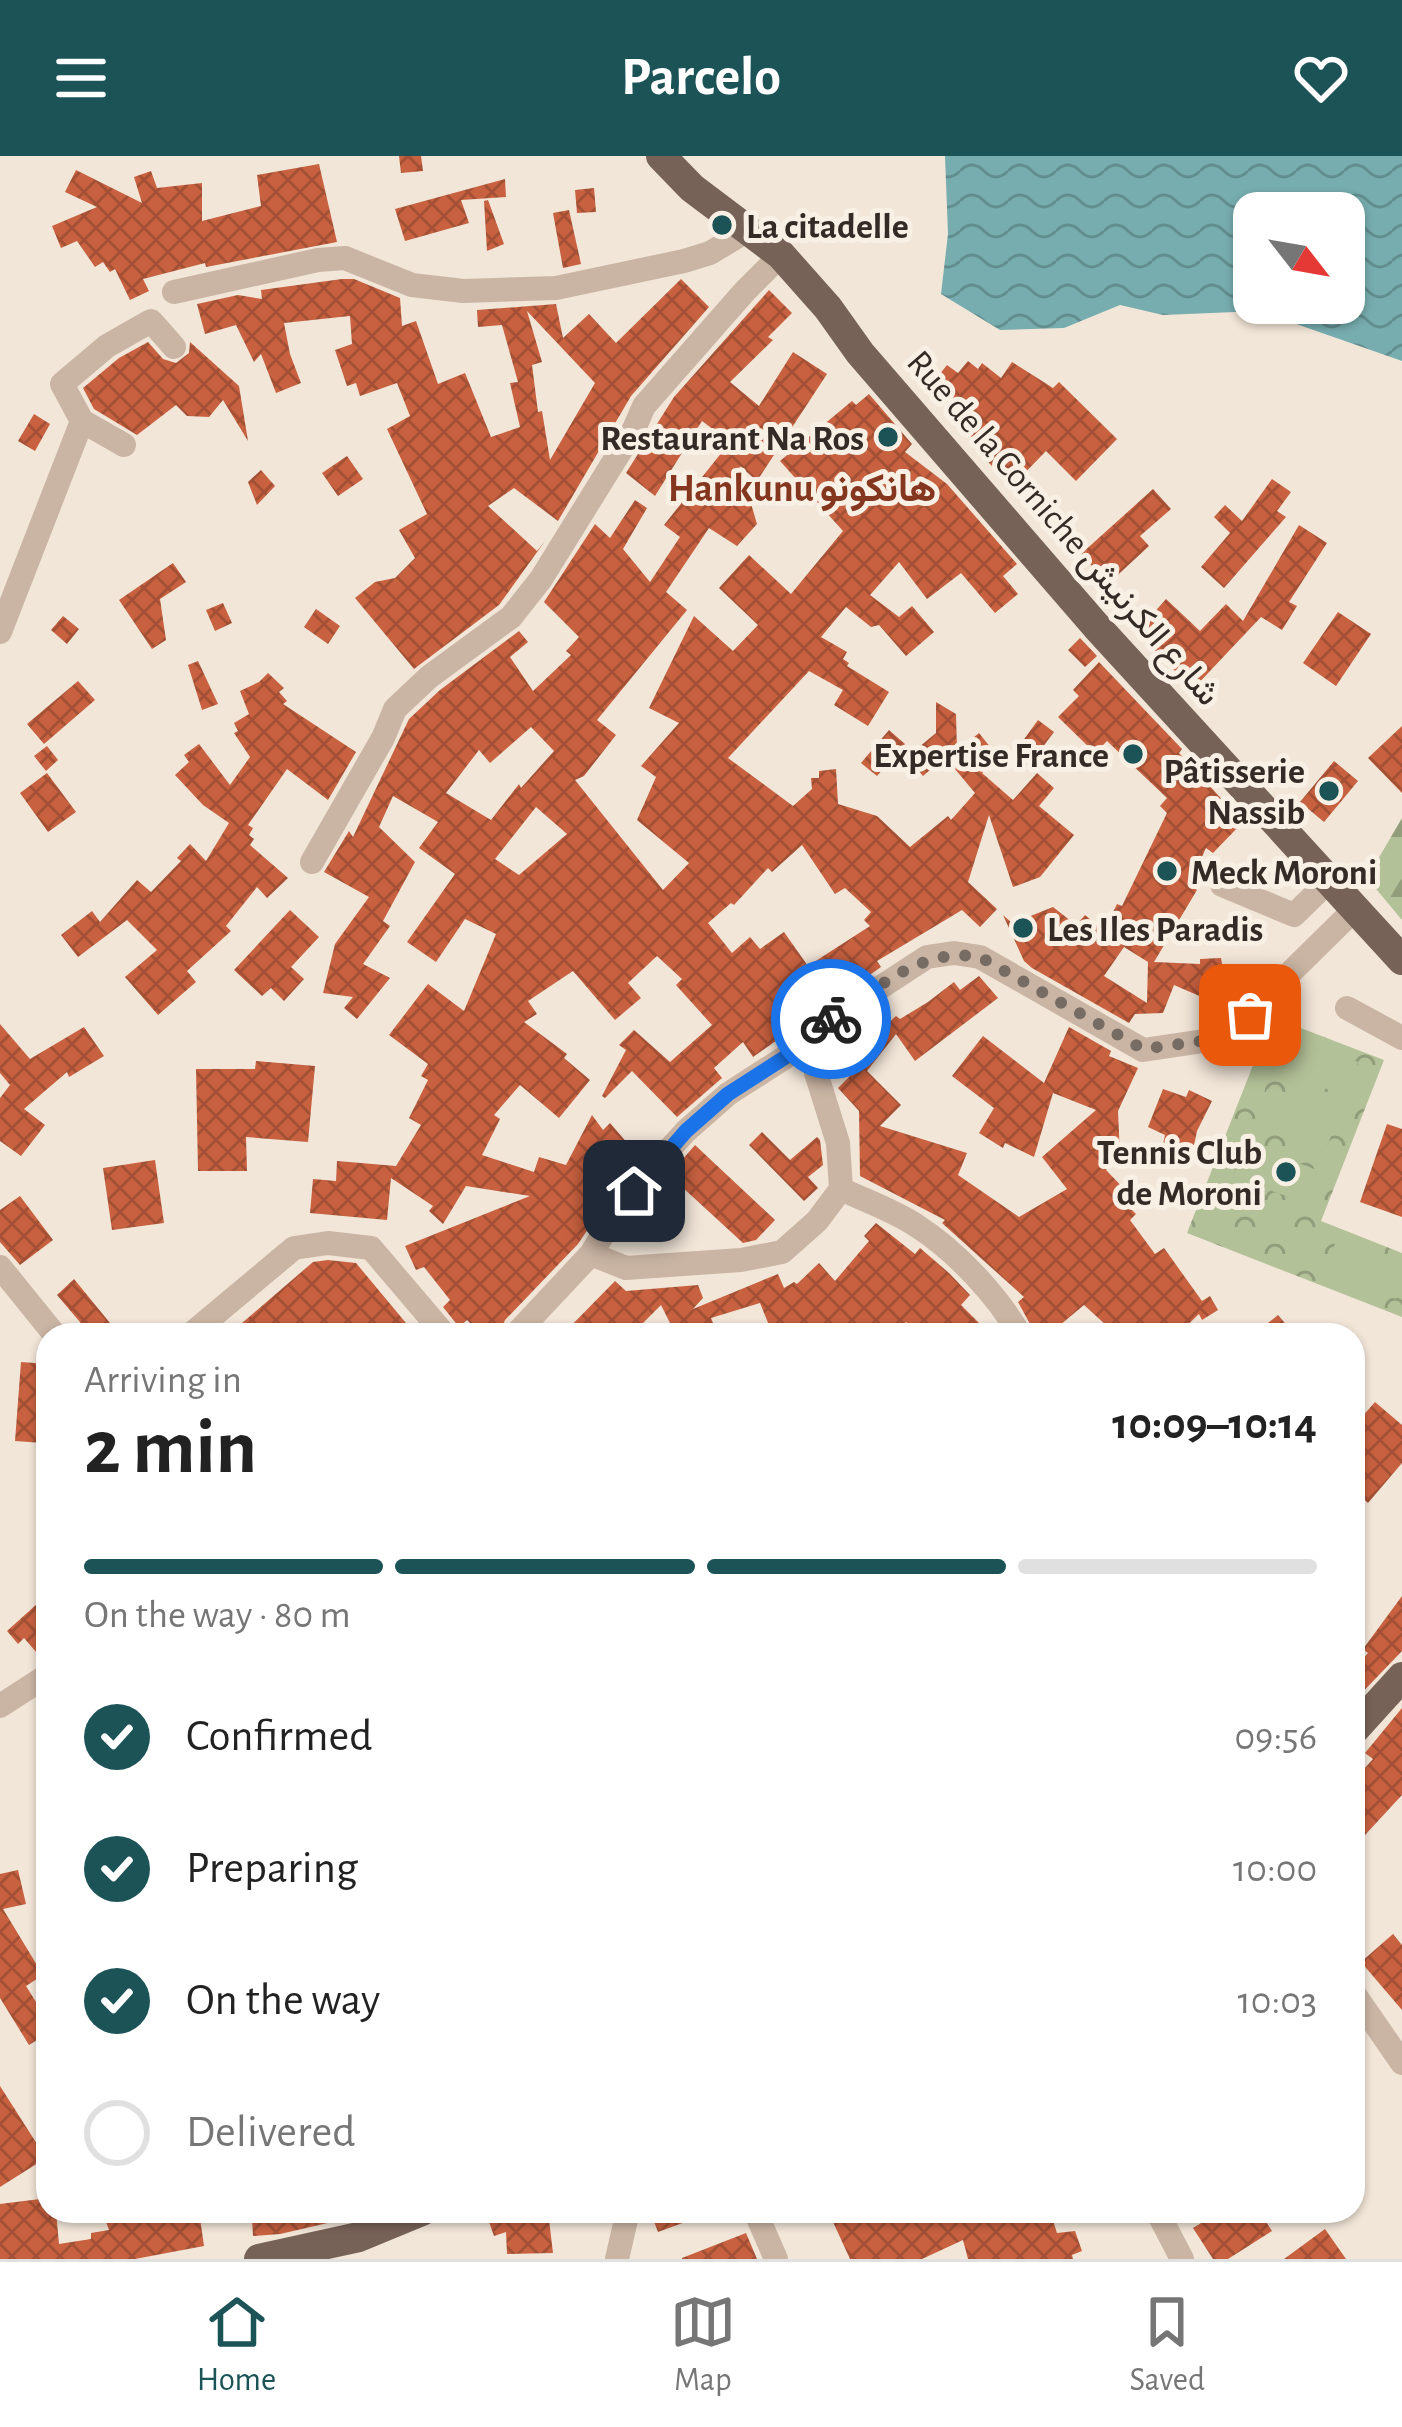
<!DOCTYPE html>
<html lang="en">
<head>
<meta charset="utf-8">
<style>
  :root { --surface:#fff; --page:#f6f6f6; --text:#222; --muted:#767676; --line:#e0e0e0; --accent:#1b5357 }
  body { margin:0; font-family:"Alegreya Sans",Vazirmatn,sans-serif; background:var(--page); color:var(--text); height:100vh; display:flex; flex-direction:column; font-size:45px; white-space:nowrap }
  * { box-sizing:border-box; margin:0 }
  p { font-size:39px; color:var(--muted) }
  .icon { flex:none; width:66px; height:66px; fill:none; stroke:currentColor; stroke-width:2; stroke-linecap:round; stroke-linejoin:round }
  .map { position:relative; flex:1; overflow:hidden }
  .drawer { position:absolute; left:36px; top:1167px; width:1329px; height:900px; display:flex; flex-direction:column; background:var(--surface); border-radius:36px; box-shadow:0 3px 9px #0004 }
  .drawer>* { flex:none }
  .needle { width:78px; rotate:121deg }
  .tools { position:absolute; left:1233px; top:36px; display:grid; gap:24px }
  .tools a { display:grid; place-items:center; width:132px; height:132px; border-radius:24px; background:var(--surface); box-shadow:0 3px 9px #0004; font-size:60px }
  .pin { position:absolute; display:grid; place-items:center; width:102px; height:102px; color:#fff; margin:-51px; border-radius:24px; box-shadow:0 6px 18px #0006 }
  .courier { position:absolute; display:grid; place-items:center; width:120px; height:120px; margin:-60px; border:9px solid #1a73e8; border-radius:50%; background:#fff; color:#222; box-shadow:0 3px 15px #0007 }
  .summary em { font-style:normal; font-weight:700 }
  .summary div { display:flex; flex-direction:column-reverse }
  .summary { display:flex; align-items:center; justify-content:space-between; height:204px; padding:0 48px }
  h1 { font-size:78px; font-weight:700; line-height:90px }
  .bar { display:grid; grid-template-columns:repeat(4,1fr); gap:18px 12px; align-content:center; height:144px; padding:0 48px }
  .bar i { height:15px; border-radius:9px; background:var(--line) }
  .bar .active { background:var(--accent) }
  .bar p { grid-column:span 4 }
  ol { padding:0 48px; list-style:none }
  li { display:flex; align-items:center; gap:36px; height:132px }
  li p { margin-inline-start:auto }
  li .icon { padding:12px; border-radius:50%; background:var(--accent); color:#fff; stroke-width:4 }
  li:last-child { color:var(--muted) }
  li i { width:66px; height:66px; border:6px solid var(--line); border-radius:50% }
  header { display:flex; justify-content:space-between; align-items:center; height:156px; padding:0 48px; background:var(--accent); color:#fff; font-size:54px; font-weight:700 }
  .menu { display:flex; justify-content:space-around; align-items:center; height:168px; border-top:3px solid var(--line); background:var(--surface); font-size:33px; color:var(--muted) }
  .menu a { display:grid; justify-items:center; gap:6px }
  .menu .active { color:var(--accent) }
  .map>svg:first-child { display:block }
  .forest { fill:url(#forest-firs) }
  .park { fill:url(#park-crowns) }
  .pitch { fill:#b3c198 }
  .water { fill:url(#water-waves); fill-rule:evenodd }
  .building { fill:url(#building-cross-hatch); fill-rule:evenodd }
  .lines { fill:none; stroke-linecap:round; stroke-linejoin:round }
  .minor { stroke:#cab5a4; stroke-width:24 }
  .major { stroke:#776257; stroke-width:30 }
  .done { stroke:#776c64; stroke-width:12; stroke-dasharray:0 21.6 }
  .route { stroke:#1a73e8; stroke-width:15 }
  .poi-dot { fill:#1b5357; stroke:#f9f0e5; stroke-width:4.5 }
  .labels { text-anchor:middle; stroke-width:10; stroke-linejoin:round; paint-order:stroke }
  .poi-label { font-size:36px; font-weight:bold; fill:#352b26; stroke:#f9f0e5; text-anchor:end }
  .street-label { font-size:36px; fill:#352b26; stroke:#f9f0e5 }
  .neighbourhood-label { font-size:39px; font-weight:bold; fill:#85361e; stroke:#f9f0e5 }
</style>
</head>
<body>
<header><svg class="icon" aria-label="menu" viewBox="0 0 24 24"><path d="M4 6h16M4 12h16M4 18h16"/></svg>Parcelo<svg class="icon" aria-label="heart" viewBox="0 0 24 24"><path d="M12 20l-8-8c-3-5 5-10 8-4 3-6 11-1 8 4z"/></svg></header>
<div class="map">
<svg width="1402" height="2103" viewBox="0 0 1402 2103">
  <defs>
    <pattern id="forest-firs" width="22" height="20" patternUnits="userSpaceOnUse" patternTransform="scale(3)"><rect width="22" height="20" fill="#b3c198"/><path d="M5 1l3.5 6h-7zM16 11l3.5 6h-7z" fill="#929d7c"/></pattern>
    <pattern id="park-crowns" width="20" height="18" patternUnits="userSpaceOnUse" patternTransform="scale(3)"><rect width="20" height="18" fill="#b3c198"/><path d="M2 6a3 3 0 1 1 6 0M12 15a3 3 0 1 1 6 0" fill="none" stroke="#929d7c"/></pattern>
    <pattern id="water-waves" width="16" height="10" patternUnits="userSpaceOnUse" patternTransform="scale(3)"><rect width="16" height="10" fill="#77adaf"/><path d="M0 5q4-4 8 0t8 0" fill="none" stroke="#628d8e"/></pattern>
    <pattern id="building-cross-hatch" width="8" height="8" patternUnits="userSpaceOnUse" patternTransform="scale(3)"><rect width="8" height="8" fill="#c86140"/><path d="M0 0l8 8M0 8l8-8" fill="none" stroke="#a35035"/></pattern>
  </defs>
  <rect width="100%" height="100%" fill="#f2e6d8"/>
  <path class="forest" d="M1402,662V764L1367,722Z"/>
  <path class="park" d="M1272,861L1384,904L1321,1065L1402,1097V1161L1187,1077Z"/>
  <path class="pitch" d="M1286,879L1358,906L1345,940L1274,913Z
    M1267,933L1338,960L1326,994L1254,967Z
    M1245,987L1317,1014L1305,1047L1233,1021Z
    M1337,1083L1402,1107V1128L1396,1143L1324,1116Z"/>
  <path class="water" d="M945,0H1402V205L1259,155L1163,159L1120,149L1064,172L1000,174L941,138L948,78ZM1254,57H1344V147H1254Z"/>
  <path class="building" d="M399,0H421L423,15L401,17Z
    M319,8L337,86L206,111L205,107L143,123L149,135L130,144L115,113L110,116L103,106L95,111L77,85L61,92L52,70L97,51L65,36L76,14L142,47L134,21L151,15L157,32L202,27V65L261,50L257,19Z
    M505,23L506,41L461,44L469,67L405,85L395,53Z
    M594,32L596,56L577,57L575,34Z
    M488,44L504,88L487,95L484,45Z
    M569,54L581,108L563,112L553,57Z
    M342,123H354L400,142L402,170L416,165L438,228L465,217L491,281L520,271L510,227L518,226L502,169L478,171L477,154L556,148L563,182L589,158L616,187L681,123L709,151L631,240L558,365L514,332L488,350L537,395L545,385L499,449L414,513L355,442L375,426L395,422L415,402L399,374L427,358L387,273L410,260L397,227L360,240L356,227L347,230L335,194L352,188L350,160L284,167L290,198L301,227L276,237L261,198L254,206L236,169L205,178L197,148L238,139L262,143L261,134ZM527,155L595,227L550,304L542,255L538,256L532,209L542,206Z
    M769,134L792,157L768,181L773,184L730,226L759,250L793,196L827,218L757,325L740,310L757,368L737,390L709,372L666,436L687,454L597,564L616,579L584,620L575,624L663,734L689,707L637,664L656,621L641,610L679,567L649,552L694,460L733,495L758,469L719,432L749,399L791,438L843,375L780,305L852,245L856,249L869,238L912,288L905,296L947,328L1017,408L1003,420L1018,438L995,457L961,417L927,443L899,406L870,439L899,461L912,450L934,476L906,500L879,469L871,471L846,451L821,481L847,496L843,503L849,507L847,510L889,536L868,570L834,549L843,534L809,515L728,602L793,650L812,633L811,622H819V615L836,613L838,648L877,660L910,691L948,660L951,664L975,637L945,601L923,620L907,601L936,577V546L956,558L957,595L979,577L999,602L982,617L1013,644L1037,617L1054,632L1039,650L1074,679L1040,721L1013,731L989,659L968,726L997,753L980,771L962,754L877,805L881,811L753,901L743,886L714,912L722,922L677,961L632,915L605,942L602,940L626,894L619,889L634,874L670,906L712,869L676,829L682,823L657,800L628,827L641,842L615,864L573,815L528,845L537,858L524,866L567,898L564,902L590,924L559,962L520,929L494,959L500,963L482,999L534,1016L539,1001L566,1009L592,959L603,974L610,967L629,989L613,1003L615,1006L599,1017L618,1028L578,1088L505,1164L499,1178L482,1179L467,1164L459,1171L443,1151L450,1144L424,1111L416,1114L405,1090L530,1040L466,1030L443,1068L429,1055L433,1050L391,1022L387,1064L310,1057L313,1023L336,1025L337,1005L396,1010L421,969L409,962L428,924L421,920L428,908L389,879L428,828L464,855L496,778L465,763L436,806L407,786L455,718L419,692L438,666L393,640L379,671L415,706L383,765L390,770L363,808L390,822L357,863L344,852L353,841L323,837L335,788L369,741L324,716L349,675L353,681L409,563L440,534L519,475L528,486L510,501L533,535L571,499L566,495L579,481L544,446L595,368L610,382L635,344L647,352L623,393L650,426L680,381L664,369L730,286L702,265L655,340L626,317L674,241ZM531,571L554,595L521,632L519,628L491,664L446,637L479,594L490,607ZM536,651L567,678L519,719L495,703ZM802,689L835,738L845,732L871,756L864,764L870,770L808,810L784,776L760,793L750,781L732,797L708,767L731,747L734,749L768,712L772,716Z
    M148,186L163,203L176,207L189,197L190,186L239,230L248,285L223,244L209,261L187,260L176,249L137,279L94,253L83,232L119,202Z
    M968,205L978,213L982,207L1001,222L1012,206L1053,232L1059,226L1117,283L1076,325L1046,295L1012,330L983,301L989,295L960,271L966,264L928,233L947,209L958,217Z
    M34,258L50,268L35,295L18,285Z
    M347,300L363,323L338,340L322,317Z
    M261,314L275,330L257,349L248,326Z
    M1272,323L1291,336L1277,355L1286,361L1224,432L1201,411L1230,377L1214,361L1225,349L1242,365Z
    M1153,333L1171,353L1140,380L1149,390L1108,428L1081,398Z
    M1299,369L1327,387L1289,446L1297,450L1282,474L1261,461L1193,533L1144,484L1153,475L1145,467L1166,443L1200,475L1226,448L1243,465Z
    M173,407L186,426L160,443L166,484L152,493L119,444Z
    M223,447L232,467L215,475L206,454Z
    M316,453L340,470L328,488L304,471Z
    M1338,456L1371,478L1336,530L1303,507Z
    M63,460L79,473L67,488L51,474Z
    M1080,482L1097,500L1085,511L1068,494Z
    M198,505L218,548L202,554L188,509Z
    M1099,506L1182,593L1179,597L1243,666L1213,697L1206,692L1189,729L1197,734L1154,806L1200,808V803L1221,802L1222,808L1237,809V822L1204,823V842L1174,829L1163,857L1135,858L1129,867L1032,812L1024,805L1003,759L1030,783L1023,763L1053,751L1076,769L1085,759L1104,775L1117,748L1122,750L1167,657L1160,650L1167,642L1107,585L1095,597L1058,561L1079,540L1073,534ZM1124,791L1148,806L1147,847L1104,820Z
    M268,517L284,532L279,536L287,545L283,548L356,596L328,644L287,613L248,669L253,672L249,679L254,683L250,689L288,722L267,742L257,731L226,770L231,775L187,815L196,826L158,859L125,821L157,794L127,764L78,801L61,779L92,755L100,766L137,724L151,736L181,705L177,702L190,688L206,705L229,667L203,649L175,619L189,606L184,599L199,588L230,629L250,601L234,577L238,575L234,567L249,558L240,535L259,526Z
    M78,525L95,544L44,588L27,568Z
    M1038,564L1054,576L1027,612L1011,601Z
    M1402,570V637L1368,602Z
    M889,574L905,588L877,620L861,607Z
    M47,590L58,604L46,615L34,600Z
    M1334,605L1358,625L1324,666L1300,646Z
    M47,617L76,656L48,676L20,637Z
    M290,754L319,781L291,811L304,823L284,845L271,832L262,840L234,814Z
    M979,820L998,842L915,905L896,878L867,915L901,949L880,970L967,997L958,1019L1019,1061L1067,1033L1042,1001L1096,954L1053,937L1034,1001L1005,987L1003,992L979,977L994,952L952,920L983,880L1044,927L1069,871L1111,895L1109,900L1138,912L1118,955L1120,1000L1106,1014L1131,1040L1124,1046L1136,1058L1130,1064L1155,1098L1164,1092L1202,1145L1210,1140L1218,1154L1202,1164L1199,1158L1177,1179H1099L1107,1170L1084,1149L1048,1179H1036L1018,1146L1024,1141L942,1067L945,1064L860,1020L859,955L838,932L854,916L846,909L866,889L861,884L880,860L886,869L896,860L900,863L928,846L954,826L960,834Z
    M0,868L30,903L84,871L104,900L69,921L67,916L24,953L45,969L21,1000L0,985V942L10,929L0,917Z
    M256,905L315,910L308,986L246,981L247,1015H198L196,913H255Z
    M1163,933L1186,941L1189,934L1212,945L1197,975L1191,1004L1161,998L1165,979L1148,971Z
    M1387,968L1402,973V1061L1360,1046Z
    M762,976L790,1004L817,981L820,984L823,1009L808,1021L818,1032L804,1045L749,989Z
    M695,989L775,1064L756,1084L743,1087L669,1019Z
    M155,1004L164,1067L112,1074L103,1012Z
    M20,1040L53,1084L20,1109L0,1086V1054Z
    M876,1067L915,1098L920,1092L949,1117L970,1139L961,1149L991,1179H920L906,1166L895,1179H773L760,1147L711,1162L718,1179H676L661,1149L631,1179H562L615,1125L626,1135L698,1129L703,1142L693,1153L778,1118L784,1132L794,1126L797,1128L819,1107L835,1125L869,1085L864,1080Z
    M328,1104L356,1107L416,1179H228L313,1106Z
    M74,1123L110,1167L96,1179H91L57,1139Z
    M1278,1159L1295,1179H1253Z
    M21,1206L48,1208L43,1287L15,1285Z
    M1375,1246L1402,1269V1307L1368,1347L1353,1334V1271Z
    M1402,1440V1495L1353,1546V1514L1368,1497L1363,1493Z
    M38,1447L48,1458V1503L43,1504L24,1482L18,1488L7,1475Z
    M1402,1552V1639L1353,1692V1625L1373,1603L1365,1597Z
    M18,1714L26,1748L3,1753L43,1819L26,1830L48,1865V1877L29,1889L0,1842V1718Z
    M1393,1778L1402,1789V1854L1361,1806Z
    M0,1930L46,2002L0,2031Z
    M48,2042V2055H56L59,2088L91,2083V2077L109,2074L102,2055H199L204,2090L135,2103H0V2048Z
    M260,2055H358V2060L280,2078L253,2080L252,2064H260Z
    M511,2055L513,2059L548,2055L553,2097L507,2098L506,2076L494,2080L488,2063Z
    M650,2055H709L710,2057L658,2076Z
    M828,2055H1050L1057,2077L1075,2075L1082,2095L1072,2099L1073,2103H968L963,2084L922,2103H850Z
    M1200,2055H1259L1272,2075L1228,2103H1213L1193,2072L1206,2064Z
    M1325,2073L1346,2103H1284Z
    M746,2077L757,2103H682V2102Z"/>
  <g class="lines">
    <path class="minor" d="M174,136L318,104L345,102L412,129L463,135L556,132L684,105L710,97L748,74
      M82,265L124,289
      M0,476L82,265L62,228L107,190L151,165L174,191
      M312,706L383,582L395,553L429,521L511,461L541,423L634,273L644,250L745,135L781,99
      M1222,729L1294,759L1330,724
      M1347,852L1402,882
      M841,1033C866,1045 895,1055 917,1070C956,1095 997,1139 1020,1179
      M591,1098L626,1112L741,1104L782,1096L817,1065L841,1033L838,987L816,917L818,872
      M0,1111L55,1179
      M190,1179L294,1092L328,1087L371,1092L445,1179
      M515,1179L591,1098L616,1057L652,1012L686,975L728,938L784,902L818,872L927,801L954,797L980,801L1143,894L1224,882L1357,751
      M0,1550L48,1519
      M1353,1836L1402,1907
      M755,2055L776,2103
      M1157,2055L1182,2103
      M617,2103L628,2055"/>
    <path class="major" d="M661,0L692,32L781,99L828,152L860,197L1096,470L1402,804
      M1353,1575L1402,1521
      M259,2103L359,2081L422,2055"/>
  </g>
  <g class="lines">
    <path class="done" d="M831,863C879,832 920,791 980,801L1143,893L1224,882L1250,859"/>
    <path class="route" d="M634,1035L686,975L728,938L784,902L831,863"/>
  </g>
  <g class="poi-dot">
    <circle cx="722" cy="69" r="12"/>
    <circle cx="888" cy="281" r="12"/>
    <circle cx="1133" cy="598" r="12"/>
    <circle cx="1329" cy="635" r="12"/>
    <circle cx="1167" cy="715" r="12"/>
    <circle cx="1023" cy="772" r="12"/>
    <circle cx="1286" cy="1016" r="12"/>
  </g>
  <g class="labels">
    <g class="poi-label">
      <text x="746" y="82" text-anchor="start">La citadelle</text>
      <text x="864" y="294">Restaurant Na Ros</text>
      <text x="1109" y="611">Expertise France</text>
      <text x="1305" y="627">Pâtisserie<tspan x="1305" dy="41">Nassib</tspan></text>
      <text x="1191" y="728" text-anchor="start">Meck Moroni</text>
      <text x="1047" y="785" text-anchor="start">Les Iles Paradis</text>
      <text x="1262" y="1008">Tennis Club<tspan x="1262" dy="41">de Moroni</tspan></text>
    </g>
    <g class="street-label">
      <text transform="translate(1065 371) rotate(49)" y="13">Rue de la Corniche شارع الكرنيش</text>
    </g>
    <g class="neighbourhood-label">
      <text x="802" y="345">Hankunu هانكونو</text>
    </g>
  </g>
</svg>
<div class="tools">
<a><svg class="needle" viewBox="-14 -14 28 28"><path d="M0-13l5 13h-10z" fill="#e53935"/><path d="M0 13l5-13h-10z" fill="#767676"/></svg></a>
</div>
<div class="pin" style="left:1250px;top:859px;background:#ea580c"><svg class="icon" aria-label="bag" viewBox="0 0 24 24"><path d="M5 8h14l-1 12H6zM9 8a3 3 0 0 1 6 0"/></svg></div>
<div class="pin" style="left:634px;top:1035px;background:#1f2937"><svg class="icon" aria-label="home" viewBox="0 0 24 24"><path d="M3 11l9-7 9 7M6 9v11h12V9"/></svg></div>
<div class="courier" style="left:831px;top:863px"><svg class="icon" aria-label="bike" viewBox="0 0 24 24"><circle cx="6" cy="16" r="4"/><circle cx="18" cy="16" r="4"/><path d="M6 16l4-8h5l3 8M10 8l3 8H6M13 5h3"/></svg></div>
<section class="drawer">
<div class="summary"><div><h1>2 min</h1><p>Arriving in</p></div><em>10:09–10:14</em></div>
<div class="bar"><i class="active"></i><i class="active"></i><i class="active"></i><i></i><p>On the way · 80 m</p></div>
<ol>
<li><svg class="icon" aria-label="check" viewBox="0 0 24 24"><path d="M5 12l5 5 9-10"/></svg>Confirmed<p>09:56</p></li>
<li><svg class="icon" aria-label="check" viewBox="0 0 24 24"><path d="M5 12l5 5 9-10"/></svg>Preparing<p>10:00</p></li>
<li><svg class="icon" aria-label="check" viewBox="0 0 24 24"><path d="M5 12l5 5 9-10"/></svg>On the way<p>10:03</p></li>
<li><i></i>Delivered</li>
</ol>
</section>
</div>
<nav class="menu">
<a class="active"><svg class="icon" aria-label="home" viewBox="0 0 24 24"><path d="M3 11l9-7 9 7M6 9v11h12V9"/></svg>Home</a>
<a><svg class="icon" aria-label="map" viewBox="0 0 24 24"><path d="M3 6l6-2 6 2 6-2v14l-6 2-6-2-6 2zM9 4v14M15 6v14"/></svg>Map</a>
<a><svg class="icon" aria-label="saved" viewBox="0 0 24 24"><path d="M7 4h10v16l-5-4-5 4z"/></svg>Saved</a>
</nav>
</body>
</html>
